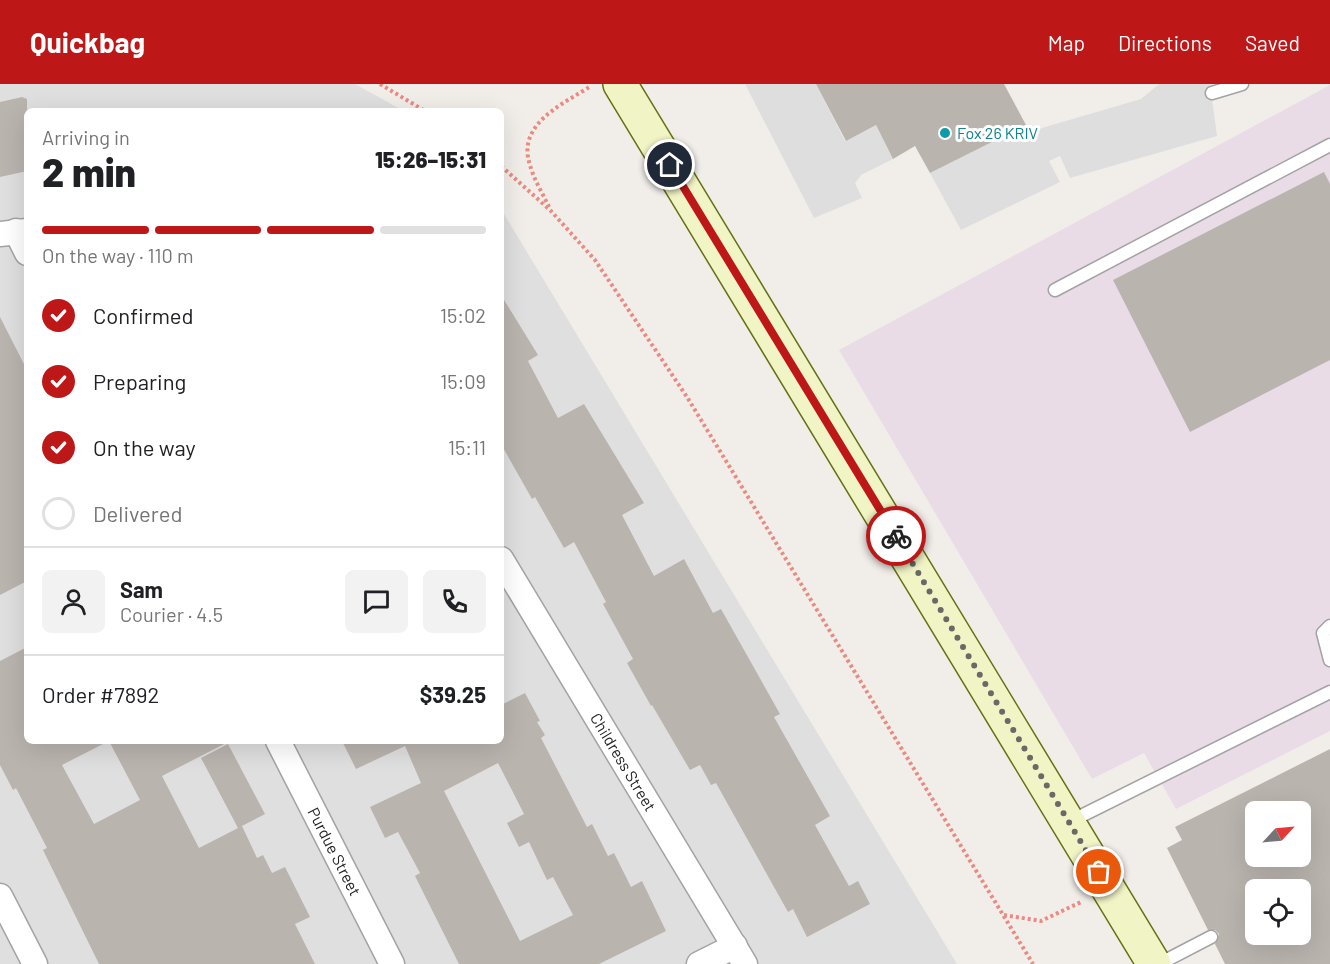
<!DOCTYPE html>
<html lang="en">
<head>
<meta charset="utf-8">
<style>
  :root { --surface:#fff; --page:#f2f2f2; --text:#202124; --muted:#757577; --line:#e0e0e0; --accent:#bd1718 }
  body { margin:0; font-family:Barlow,sans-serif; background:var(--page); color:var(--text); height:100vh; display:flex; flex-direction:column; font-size:22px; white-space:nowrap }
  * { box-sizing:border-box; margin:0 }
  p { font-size:20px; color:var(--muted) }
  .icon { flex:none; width:33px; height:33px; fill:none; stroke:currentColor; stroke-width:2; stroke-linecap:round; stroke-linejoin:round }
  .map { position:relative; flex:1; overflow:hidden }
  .side { position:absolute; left:24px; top:24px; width:480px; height:636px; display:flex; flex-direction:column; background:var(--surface); border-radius:9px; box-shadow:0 6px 24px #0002 }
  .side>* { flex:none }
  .needle { width:39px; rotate:64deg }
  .controls { position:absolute; left:1245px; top:717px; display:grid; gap:12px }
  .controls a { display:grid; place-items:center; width:66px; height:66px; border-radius:9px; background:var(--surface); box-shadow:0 6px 24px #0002; font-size:30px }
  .pin { position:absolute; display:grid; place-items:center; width:51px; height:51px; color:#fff; margin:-26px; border:3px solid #fff; border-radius:50%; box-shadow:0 2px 6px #0007 }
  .courier { position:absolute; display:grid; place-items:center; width:60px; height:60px; margin:-30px; border:4px solid #bd1718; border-radius:50%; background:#fff; color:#222; box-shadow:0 2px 8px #0007 }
  .overview em { font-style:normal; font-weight:800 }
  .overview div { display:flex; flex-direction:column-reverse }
  .overview { display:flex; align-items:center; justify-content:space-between; height:102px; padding:0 18px }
  h1 { font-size:39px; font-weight:800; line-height:45px }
  .bar { display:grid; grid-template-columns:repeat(4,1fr); gap:9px 6px; align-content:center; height:72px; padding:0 18px }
  .bar i { height:8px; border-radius:4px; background:var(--line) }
  .bar .on { background:var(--accent) }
  .bar p { grid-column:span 4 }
  .line { display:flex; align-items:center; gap:15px; padding:0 18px; border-top:2px solid var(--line) }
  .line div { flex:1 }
  .round { display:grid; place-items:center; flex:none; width:63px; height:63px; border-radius:9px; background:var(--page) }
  ol { padding:0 18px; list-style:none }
  li { display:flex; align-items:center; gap:18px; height:66px }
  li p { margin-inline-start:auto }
  li .icon { padding:6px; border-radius:50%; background:var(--accent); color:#fff; stroke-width:4 }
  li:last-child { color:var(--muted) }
  li i { width:33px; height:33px; border:3px solid var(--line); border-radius:50% }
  header { display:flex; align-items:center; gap:36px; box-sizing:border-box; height:84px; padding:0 30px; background:var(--accent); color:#fff }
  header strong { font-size:28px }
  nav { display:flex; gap:33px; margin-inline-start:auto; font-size:21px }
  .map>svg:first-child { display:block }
  .residential { fill:#e0dfdf }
  .industrial { fill:#e9dce7 }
  .parking { fill:#dedede }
  .building { fill:#bab4af; fill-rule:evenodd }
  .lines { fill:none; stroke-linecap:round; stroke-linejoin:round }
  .service-casing { stroke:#a3a3a3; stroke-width:15 }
  .minor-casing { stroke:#a3a3a3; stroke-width:27 }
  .secondary-casing { stroke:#667012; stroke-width:36 }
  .path { stroke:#eb8a80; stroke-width:4; stroke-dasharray:3 3; stroke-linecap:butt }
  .service { stroke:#fff; stroke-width:12 }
  .minor { stroke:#fff; stroke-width:24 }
  .secondary { stroke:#f1f4c5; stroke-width:33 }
  .done { stroke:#6a6968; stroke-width:6; stroke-dasharray:0 10.8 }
  .route { stroke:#bd1718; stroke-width:8 }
  .culture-dot { fill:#0f9aa8; stroke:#fff; stroke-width:2 }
  .labels { text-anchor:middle; stroke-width:6; stroke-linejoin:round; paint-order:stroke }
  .culture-label { font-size:16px; fill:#0d838f; stroke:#fff; text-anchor:start }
  .street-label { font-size:16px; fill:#222; stroke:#fff }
</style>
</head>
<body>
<header>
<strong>Quickbag</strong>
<nav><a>Map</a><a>Directions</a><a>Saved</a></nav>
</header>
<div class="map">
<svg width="1330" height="880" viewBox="0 0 1330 880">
  <rect width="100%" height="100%" fill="#f1eeea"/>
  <path class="residential" d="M0,0H355L404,27H27V657H501V125L957,880H0Z"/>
  <path class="industrial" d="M1330,1V647L1176,725L1144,669L1092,695L839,266Z"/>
  <path class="parking" d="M745,0H816L845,57L876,41L893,75L861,91L855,99L862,114L814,134Z
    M1159,0H1210L1217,52L1070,94L1060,72L1049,77L1060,98L961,146L930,89L1026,41L1035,46L1141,15Z"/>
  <path class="building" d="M816,0H1004L1026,41L930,89L915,62L893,75L876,41L846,57Z
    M22,13L27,15V87L0,93V18Z
    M1324,88L1330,100V276L1190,348L1113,196Z
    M501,211L538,271L528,277L558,334L584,320L644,419L622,431L654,492L684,475L713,529L721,525L780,630L774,633L830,732L815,741L849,802L858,797L870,820L807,853L793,825L788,828L716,699L711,701L700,681L690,686L652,621L651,622L627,579L633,575L603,520L606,518L574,458L564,464L535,413L532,415L501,360Z
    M0,233L27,286V497L0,511Z
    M27,563V657H109L62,681L94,740L140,716L109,657H230L162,692L199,764L242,742L257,774L263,771L272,789L285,783L310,833L295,840L315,880H99L43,766L47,764L16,704L13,706L0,681V577Z
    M525,609L540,637L537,638L545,651L541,654L587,743L592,740L608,772L614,769L631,803L642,797L666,847L599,880H459L415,792L420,789L398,748L385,754L370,723L421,699L405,662L356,685L342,657H501V621ZM498,679L524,730L507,739L519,763L529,758L547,796L553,793L573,831L520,857L444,707Z
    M228,660L265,730L238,744L201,674Z
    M1330,665V880H1225L1215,860L1219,850L1215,846H1208L1167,764L1182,756L1175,743ZM1256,728H1300V772H1256ZM1256,806H1300V850H1256Z"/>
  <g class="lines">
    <g class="service-casing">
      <path id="service" d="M1212,9L1242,0
        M1055,206L1330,61
        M1330,542L1323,549L1330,576
        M1069,738L1330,608
        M1159,880L1211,853"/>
    </g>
    <g class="minor-casing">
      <g id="minor">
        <path d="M16,147L27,169"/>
        <path d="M0,150L27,147"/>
        <path id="s1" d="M501,475L745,880"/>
        <path id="s2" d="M278,657L392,880"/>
        <path d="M0,812L35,880"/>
        <path d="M699,880L735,862"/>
      </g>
    </g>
    <g class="secondary-casing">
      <path id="secondary" d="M620,0L1154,880"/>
    </g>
    <path class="path" d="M380,0L425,27
      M501,82L551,127L595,176L687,313L1033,880
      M549,123C543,110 534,96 530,81C516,40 563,20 591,2
      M1004,831L1041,837L1081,818"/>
    <use href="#service" class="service"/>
    <use href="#minor" class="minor"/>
    <use href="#secondary" class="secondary"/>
  </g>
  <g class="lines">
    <path class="done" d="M896,452L1099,788"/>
    <path class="route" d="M670,81L896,452"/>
  </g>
  <circle class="culture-dot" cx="945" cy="49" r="6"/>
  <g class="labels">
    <g class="culture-label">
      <text x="957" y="55">Fox 26 KRIV</text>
    </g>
    <g class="street-label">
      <text dy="6" stroke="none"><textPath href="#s1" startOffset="237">Childress Street</textPath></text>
      <text dy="6" stroke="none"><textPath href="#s2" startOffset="124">Purdue Street</textPath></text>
    </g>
  </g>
</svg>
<div class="controls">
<a><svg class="needle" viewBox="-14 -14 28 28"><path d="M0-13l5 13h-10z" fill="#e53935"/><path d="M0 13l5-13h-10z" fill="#757577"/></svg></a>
<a><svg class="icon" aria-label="locate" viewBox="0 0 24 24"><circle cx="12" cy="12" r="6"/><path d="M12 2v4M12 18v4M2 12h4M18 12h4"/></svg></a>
</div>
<div class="pin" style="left:1099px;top:788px;background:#ea580c"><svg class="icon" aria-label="bag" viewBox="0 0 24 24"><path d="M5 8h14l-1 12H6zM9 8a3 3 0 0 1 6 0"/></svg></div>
<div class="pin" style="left:670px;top:81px;background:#1f2937"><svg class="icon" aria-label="home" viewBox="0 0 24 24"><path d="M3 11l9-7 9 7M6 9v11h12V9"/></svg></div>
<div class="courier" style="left:896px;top:452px"><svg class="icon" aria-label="bike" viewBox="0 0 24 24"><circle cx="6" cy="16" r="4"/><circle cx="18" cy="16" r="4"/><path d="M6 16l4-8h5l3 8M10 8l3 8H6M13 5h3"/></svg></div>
<section class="side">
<div class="overview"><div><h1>2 min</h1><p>Arriving in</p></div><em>15:26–15:31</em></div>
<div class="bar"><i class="on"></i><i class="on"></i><i class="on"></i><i></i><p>On the way · 110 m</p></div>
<ol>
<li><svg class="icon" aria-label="check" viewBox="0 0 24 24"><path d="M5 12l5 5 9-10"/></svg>Confirmed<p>15:02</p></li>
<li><svg class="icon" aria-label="check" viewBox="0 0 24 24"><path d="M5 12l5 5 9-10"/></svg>Preparing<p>15:09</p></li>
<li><svg class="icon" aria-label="check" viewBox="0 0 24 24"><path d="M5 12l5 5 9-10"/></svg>On the way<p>15:11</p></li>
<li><i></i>Delivered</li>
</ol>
<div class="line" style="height:108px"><a class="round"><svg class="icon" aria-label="person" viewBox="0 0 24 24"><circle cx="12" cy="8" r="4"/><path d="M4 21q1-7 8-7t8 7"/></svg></a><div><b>Sam</b><p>Courier · 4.5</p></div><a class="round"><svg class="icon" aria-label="chat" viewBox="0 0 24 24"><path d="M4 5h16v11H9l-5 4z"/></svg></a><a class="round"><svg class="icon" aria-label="phone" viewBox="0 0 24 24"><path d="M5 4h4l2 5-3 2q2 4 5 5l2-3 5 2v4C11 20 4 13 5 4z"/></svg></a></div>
<div class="line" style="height:78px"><div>Order #7892</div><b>$39.25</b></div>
</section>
</div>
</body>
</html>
